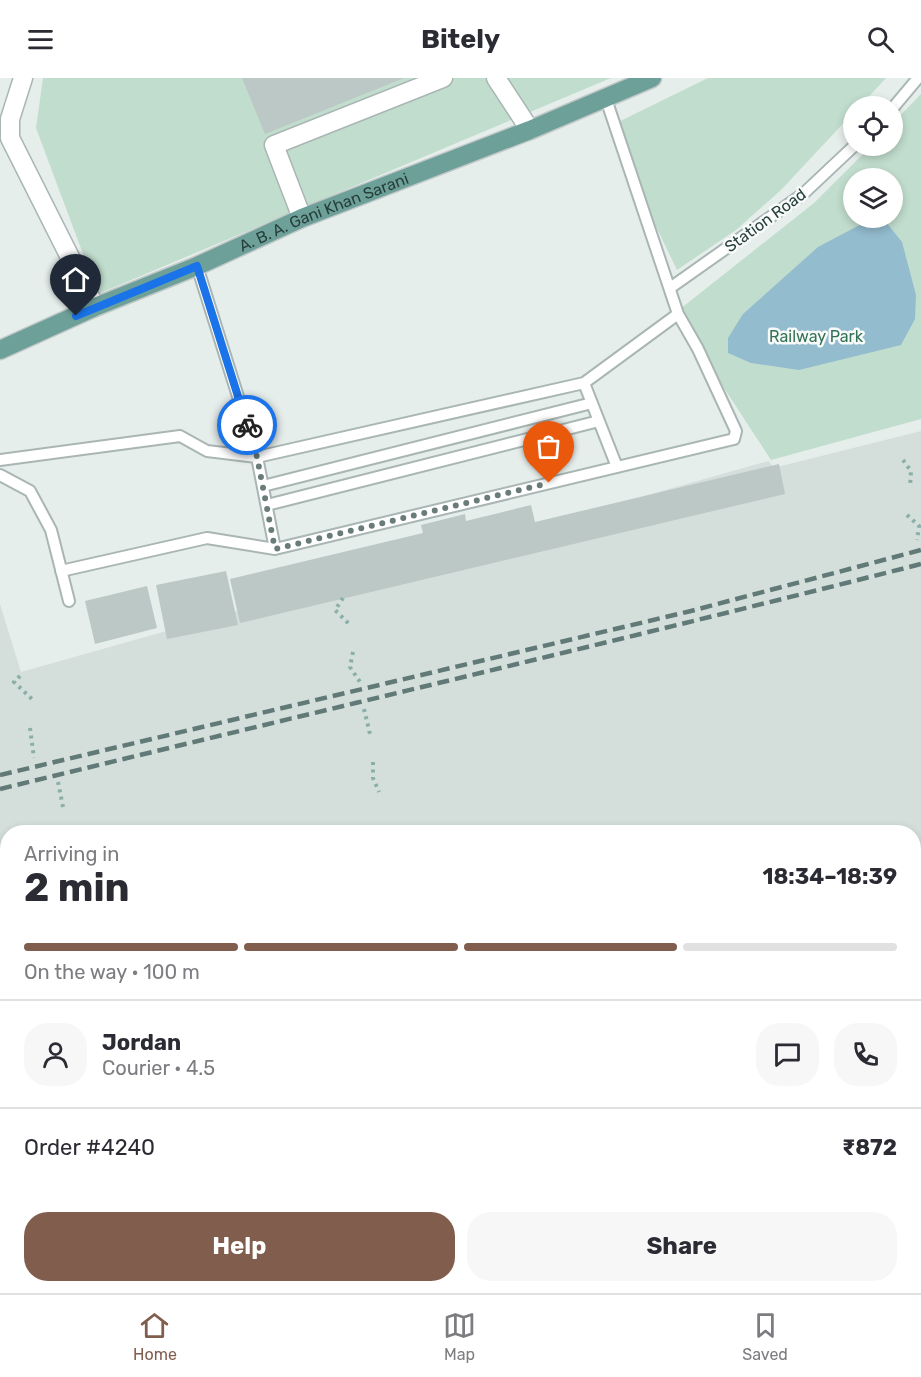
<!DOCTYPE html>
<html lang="en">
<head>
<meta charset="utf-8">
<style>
  :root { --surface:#fff; --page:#f7f7f7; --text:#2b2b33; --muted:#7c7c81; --line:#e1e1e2; --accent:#805d4c }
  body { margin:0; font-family:Rubik,sans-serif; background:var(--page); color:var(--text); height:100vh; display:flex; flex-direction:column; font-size:22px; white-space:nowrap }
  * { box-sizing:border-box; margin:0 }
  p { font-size:20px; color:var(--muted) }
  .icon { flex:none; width:33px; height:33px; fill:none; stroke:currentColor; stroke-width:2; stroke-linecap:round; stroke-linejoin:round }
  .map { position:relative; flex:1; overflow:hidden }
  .details { position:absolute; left:0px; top:747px; width:921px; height:468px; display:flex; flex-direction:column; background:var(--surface); border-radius:24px 24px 0 0; box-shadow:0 3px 9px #0003 }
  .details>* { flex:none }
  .buttons { position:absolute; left:843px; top:18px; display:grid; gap:12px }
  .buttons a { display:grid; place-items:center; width:60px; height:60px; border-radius:50%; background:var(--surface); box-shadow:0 3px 9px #0003; font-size:30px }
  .pin { position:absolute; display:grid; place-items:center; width:51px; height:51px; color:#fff; margin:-62px -26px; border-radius:50% 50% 50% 0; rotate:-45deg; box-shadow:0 0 6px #0007 }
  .pin .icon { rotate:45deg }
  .courier { position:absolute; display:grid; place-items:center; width:60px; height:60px; margin:-30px; border:4px solid #1a73e8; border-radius:50%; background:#fff; color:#222; box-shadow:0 2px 8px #0007 }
  .head em { font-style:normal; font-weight:700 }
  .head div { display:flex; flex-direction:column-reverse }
  .head { display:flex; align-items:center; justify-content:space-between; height:102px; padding:0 24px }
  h1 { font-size:39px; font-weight:700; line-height:45px }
  .bar { display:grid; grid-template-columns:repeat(4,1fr); gap:9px 6px; align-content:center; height:72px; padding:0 24px }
  .bar i { height:8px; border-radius:4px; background:var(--line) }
  .bar .on { background:var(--accent) }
  .bar p { grid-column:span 4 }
  .line { display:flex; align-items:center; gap:15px; padding:0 24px; border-top:2px solid var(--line) }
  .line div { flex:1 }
  .round { display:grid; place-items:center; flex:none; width:63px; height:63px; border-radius:24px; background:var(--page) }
  .button { display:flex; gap:12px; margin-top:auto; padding:12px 24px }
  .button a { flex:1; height:69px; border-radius:24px; background:var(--accent); color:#fff; font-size:24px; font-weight:700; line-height:69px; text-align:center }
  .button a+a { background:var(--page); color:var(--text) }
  header { display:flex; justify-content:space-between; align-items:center; height:78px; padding:0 24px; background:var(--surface); font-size:27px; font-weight:700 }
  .tab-bar { display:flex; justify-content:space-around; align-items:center; height:84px; border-top:2px solid var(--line); background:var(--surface); font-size:16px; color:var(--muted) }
  .tab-bar a { display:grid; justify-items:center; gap:3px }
  .tab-bar .on { color:var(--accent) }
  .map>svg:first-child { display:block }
  .built { fill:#d4dedb }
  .green { fill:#c1ddcd; fill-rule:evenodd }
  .water { fill:#93bcce }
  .building { fill:#bcc8c5 }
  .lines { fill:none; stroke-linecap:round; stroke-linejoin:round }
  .lane-casing { stroke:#a9b6b4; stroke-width:14 }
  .street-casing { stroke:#a9b6b4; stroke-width:21 }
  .primary-casing { stroke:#c2c9c8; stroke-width:21 }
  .path { stroke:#89afa8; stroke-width:4; stroke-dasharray:3 4.5; stroke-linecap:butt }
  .lane { stroke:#fff; stroke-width:10 }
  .street { stroke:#fff; stroke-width:18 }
  .primary { stroke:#6ea09a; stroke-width:18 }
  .rail { stroke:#617a77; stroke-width:4.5; stroke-dasharray:12 6; stroke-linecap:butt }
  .done { stroke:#697c7a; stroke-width:6; stroke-dasharray:0 10.8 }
  .route { stroke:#1a73e8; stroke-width:8 }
  .labels { text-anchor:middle; stroke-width:5; stroke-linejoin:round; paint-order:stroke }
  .street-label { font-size:16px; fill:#263f3c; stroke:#f7faf9 }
  .park-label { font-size:16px; fill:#337355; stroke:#f7faf9 }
</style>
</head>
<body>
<header><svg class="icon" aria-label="menu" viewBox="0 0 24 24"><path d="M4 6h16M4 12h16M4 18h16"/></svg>Bitely<svg class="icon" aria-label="search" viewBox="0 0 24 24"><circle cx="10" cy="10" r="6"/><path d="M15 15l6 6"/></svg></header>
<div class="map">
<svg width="921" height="1215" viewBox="0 0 921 1215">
  <rect width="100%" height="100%" fill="#e6eeec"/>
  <path class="built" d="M921,353V1121L914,1123V754H8V1208H531L498,1215H0V526L21,594L761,385L769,383L773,390Z"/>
  <path class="green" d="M43,0H611L98,216L36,50Z
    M708,0H886L860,28H854L853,35L781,112L736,152L677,192L608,49Z
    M921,16V341L771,382L675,235L814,125L871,68H892L893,45ZM854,100H892V140H854Z"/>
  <path class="water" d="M871,141L886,144L902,164L916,217L915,241L901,267L799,292L751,285L728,275V260L743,236L818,169Z"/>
  <path class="building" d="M242,0H404L265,56Z
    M779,386L785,416L240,545L230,501L423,455L421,447L465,436L466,443L531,427L535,444Z
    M226,493L238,547L167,561L156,507Z
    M147,508L157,550L95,566L85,523Z"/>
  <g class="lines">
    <g class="lane-casing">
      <path id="lane" d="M892,31L918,0
        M197,188L257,379L275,471
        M670,210L803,116L854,68
        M584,305L617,389
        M0,382L180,358L207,373L257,379L584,305L678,236
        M0,397L30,413L51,452L69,523
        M263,408L592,325
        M267,427L599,343
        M61,493L207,460L275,471L734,361L736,353L698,271L678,236L606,21"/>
    </g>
    <g class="street-casing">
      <path id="street" d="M23,0L10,41V60L95,229
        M496,0L530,52
        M302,140L274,67L443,0
        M914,1003L921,1001
        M76,1215L105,1208"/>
    </g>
    <g class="primary-casing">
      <g id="primary">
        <path id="s1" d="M0,272L95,229L197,188L302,140L530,52L652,0"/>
      </g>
    </g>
    <path class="path" d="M903,382L911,393L910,409
      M907,437L919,448L917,462
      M343,520L335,532L351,548
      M353,574L350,589L360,604
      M20,598L14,604L33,622
      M364,631L370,656
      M30,650L34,680
      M373,684V700L379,714
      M58,704L63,729"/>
    <use href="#lane" class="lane"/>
    <use href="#street" class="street"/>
    <use href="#primary" class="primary"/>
    <path class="rail" d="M0,697L691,533L921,472
      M0,711C307,636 615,564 921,486
      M914,972L921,970
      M0,1193L8,1191"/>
  </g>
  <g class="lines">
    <path class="done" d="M247,347L257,379L275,471L549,405"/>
    <path class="route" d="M76,238L197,188L247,347"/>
  </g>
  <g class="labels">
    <g class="street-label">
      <text dy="6" stroke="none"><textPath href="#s1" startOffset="352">A. B. A. Gani Khan Sarani</textPath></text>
      <text transform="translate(765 142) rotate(-36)" y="6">Station Road</text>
    </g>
    <g class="park-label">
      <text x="816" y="264">Railway Park</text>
    </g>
  </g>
</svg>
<div class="buttons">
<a><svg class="icon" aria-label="locate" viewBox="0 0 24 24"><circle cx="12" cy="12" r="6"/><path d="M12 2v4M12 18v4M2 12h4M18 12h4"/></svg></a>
<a><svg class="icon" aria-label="layers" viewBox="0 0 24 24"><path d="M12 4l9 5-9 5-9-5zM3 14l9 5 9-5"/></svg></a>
</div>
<div class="pin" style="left:549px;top:405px;background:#ea580c"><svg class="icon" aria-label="bag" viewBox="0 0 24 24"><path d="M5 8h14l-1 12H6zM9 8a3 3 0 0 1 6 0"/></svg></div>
<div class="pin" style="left:76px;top:238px;background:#1f2937"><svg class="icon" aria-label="home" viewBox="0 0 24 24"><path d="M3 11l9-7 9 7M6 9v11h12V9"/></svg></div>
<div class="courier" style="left:247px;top:347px"><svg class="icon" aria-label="bike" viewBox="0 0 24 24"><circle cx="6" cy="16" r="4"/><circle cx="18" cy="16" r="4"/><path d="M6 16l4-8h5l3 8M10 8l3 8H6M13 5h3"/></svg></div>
<section class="details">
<div class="head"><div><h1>2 min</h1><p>Arriving in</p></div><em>18:34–18:39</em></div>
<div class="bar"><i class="on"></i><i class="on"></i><i class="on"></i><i></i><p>On the way · 100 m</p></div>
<div class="line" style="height:108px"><a class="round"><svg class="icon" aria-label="person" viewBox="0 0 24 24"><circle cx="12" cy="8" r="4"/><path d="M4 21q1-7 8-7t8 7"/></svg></a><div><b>Jordan</b><p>Courier · 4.5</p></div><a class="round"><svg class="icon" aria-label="chat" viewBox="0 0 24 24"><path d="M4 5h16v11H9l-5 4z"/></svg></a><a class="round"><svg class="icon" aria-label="phone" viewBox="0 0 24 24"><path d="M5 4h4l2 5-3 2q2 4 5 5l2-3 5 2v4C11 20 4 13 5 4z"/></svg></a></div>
<div class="line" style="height:78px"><div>Order #4240</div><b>₹872</b></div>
<div class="button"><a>Help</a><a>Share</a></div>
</section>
</div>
<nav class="tab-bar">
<a class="on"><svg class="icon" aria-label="home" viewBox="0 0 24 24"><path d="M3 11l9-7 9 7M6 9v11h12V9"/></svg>Home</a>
<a><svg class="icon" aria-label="map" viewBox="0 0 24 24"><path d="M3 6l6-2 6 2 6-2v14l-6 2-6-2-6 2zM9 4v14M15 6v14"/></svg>Map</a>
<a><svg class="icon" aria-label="saved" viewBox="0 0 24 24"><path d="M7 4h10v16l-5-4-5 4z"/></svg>Saved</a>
</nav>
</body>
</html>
